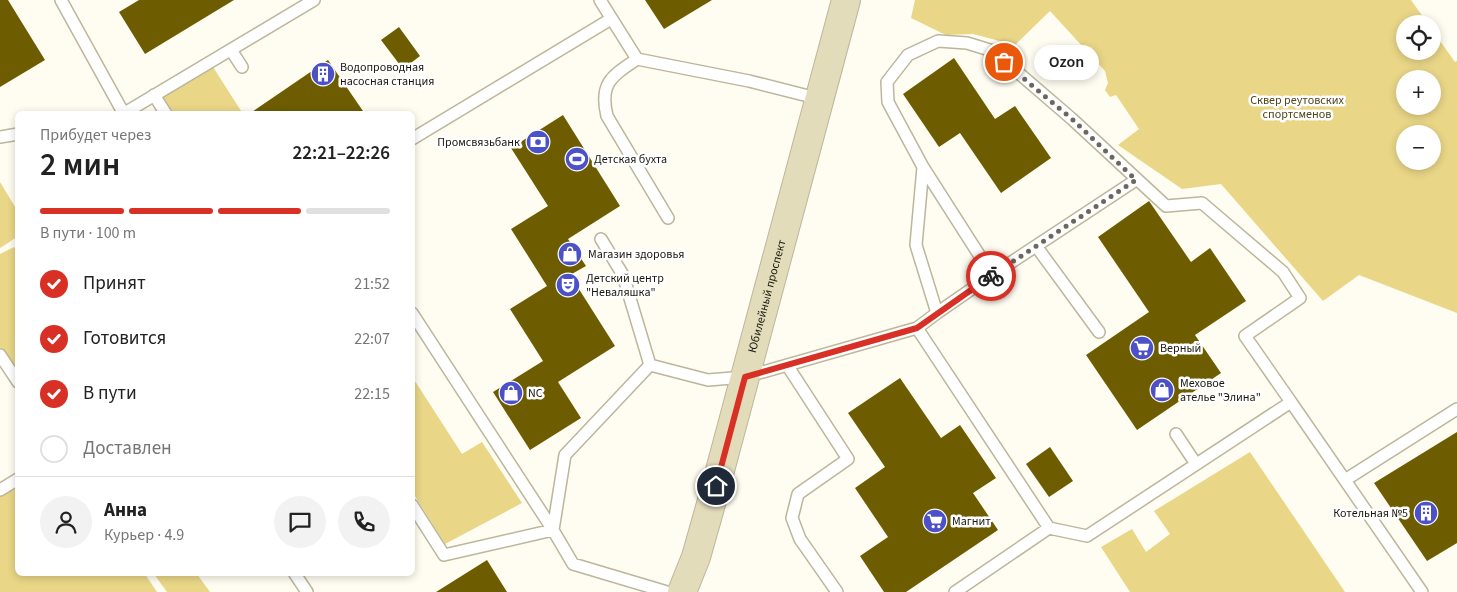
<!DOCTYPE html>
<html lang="ru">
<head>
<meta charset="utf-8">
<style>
  :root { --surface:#fff; --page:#f2f2f2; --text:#222; --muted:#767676; --line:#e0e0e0; --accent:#d93025 }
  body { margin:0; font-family:"Source Sans 3",sans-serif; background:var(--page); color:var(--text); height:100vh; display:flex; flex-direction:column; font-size:19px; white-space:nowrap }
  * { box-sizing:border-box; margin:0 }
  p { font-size:16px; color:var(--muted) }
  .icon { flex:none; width:28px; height:28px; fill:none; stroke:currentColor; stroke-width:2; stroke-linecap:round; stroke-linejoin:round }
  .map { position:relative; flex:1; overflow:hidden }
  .side { position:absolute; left:15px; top:111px; width:400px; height:465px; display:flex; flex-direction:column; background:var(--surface); border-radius:8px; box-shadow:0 2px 8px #0003 }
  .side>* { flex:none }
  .buttons { position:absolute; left:1396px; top:15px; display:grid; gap:10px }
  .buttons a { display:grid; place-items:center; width:45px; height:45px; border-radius:50%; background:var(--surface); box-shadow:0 2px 8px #0003; font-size:25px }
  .pin { position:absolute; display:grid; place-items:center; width:42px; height:42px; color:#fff; margin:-21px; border:2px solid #fff; border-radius:50%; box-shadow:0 1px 5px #0007 }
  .courier { position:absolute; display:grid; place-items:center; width:50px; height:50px; margin:-25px; border:4px solid #d93025; border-radius:50%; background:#fff; color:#222; box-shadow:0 1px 6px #0007 }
  .bubble { position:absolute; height:35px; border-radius:18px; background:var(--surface); box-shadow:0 2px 8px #0003; font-size:16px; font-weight:600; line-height:35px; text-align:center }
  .overview em { font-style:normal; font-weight:600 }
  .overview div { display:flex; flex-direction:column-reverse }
  .overview { display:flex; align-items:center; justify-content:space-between; height:85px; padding:0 25px }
  h1 { font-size:32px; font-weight:600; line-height:38px }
  .bar { display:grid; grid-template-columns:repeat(4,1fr); gap:8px 5px; align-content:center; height:60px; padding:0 25px }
  .bar i { height:6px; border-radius:4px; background:var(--line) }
  .bar .active { background:var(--accent) }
  .bar p { grid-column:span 4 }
  .line { display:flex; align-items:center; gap:12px; padding:0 25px; border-top:1px solid var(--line) }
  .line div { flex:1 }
  .round { display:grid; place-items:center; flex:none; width:52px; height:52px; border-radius:26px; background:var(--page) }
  ol { padding:0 25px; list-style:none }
  li { display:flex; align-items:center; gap:15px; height:55px }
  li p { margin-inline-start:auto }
  li .icon { padding:5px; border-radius:50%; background:var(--accent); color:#fff; stroke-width:4 }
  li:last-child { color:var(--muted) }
  li i { width:28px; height:28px; border:2px solid var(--line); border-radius:50% }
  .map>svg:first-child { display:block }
  .green { fill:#e9d687; fill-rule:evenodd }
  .building { fill:#6d5c00 }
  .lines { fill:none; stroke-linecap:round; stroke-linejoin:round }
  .lane-casing { stroke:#bcb69b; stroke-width:14 }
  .secondary-casing { stroke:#bcb69b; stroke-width:30 }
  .lane { stroke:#fff; stroke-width:11 }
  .secondary { stroke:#e2dcbb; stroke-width:28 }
  .done { stroke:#6a685d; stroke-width:5; stroke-dasharray:0 9 }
  .route { stroke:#d93025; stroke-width:6 }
  .labels { text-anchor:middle; stroke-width:5; stroke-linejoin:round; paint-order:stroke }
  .poi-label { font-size:12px; fill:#1a180e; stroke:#fff; text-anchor:start }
  .park-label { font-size:12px; fill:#50461c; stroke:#fff }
  .street-label { font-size:12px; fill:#1a180e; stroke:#fff }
</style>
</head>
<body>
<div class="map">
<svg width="1457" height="592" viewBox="0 0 1457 592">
  <rect width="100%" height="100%" fill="#fffcf1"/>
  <path class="green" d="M915,0H1411L1428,24H1405V51H1432L1433,31L1455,62L1457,61V313L1359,275L1323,301L1221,184L1182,189L1118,145L1139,129L1116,95L1110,97L1105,90L1108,83L1105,71L1050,11L1015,45L973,34L946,35L911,18ZM1405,79H1432V106H1405ZM1405,134H1432V161H1405Z
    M213,67L243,114H173L163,97Z
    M0,182L17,210V237L0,248Z
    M14,247L18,253L17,374L0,347V254Z
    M413,378L462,454L482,442L522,503L445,544L413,493Z
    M1250,452L1345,592H1130L1101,547L1132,529L1146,552L1170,534L1154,511Z
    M17,480L18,574H145L157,592H0V491Z
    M154,574H197L210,592H167Z"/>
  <path class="building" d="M0,0H8L45,60L0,87Z
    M139,0H234L145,54L119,12Z
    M645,0H712L664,29Z
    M399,27L420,56L403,69L381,40Z
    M954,58L995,119L1015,106L1051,158L1001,193L960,133L939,147L903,94Z
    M328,60L365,114H249L287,88Z
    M563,115L620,206L568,239L586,266L570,275L615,346L558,382L581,418L530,450L493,392L543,361L510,309L547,286L511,229L548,206L511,148Z
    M1149,201L1191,262L1210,248L1246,301L1195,335L1221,373L1137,430L1086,355L1149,312L1098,237Z
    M900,378L941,438L960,425L996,478L973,493L998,530L906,592H884L860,556L888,537L855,488L885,467L848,413Z
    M1457,432V543L1427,561L1374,483Z
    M1050,447L1073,481L1049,497L1026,464Z
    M487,560L507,592H436Z"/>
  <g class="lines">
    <g class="lane-casing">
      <path id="lane" d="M61,0L124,114
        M600,0L637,59L749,81L820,99
        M231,50L242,67
        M637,59C612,76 599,83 607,116L668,218
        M154,95L166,114
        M123,114L314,0
        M0,137L18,134
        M412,139L611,19
        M923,167L992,275L1136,180
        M601,239L623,275L650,365L708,380L745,377L917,328L937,313L916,245L923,167L888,102L887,82L908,55L938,41L967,43L993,51L1072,119L1166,206L1202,203L1283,272L1300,298L1245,336L1291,402L1087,536L1049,528L917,328
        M1036,246L1099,332
        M412,313L553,530
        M937,313L992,275
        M0,355L18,382
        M787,365L848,459L798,494L792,518L800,539L837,592
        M1291,402L1422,592
        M1176,434L1196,464
        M1345,480L1457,409
        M0,490L18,479
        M412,505L444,555L553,530L573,564L667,592
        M553,530L565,455L650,365
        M295,574L307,592
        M955,592L1049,528"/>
    </g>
    <g class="secondary-casing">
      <g id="secondary">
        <path id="s1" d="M682,592L696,557L711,504L846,0"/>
      </g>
    </g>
    <use href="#lane" class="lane"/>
    <use href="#secondary" class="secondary"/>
  </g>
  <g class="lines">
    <path class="done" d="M991,276L1136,180L1072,119L1004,62"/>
    <path class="route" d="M716,486L745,377L917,328L991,276"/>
  </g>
  <defs>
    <g id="building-disc" transform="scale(1.25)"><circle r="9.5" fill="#4c51c7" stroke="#fff"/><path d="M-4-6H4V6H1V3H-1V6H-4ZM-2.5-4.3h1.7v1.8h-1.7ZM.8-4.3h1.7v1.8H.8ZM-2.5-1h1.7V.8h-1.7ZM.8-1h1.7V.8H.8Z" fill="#fff"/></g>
    <g id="bank-disc" transform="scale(1.25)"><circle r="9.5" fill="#4c51c7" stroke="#fff"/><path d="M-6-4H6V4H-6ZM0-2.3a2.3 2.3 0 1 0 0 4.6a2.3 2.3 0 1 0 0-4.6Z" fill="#fff"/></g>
    <g id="stadium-disc" transform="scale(1.25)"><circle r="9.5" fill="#4c51c7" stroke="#fff"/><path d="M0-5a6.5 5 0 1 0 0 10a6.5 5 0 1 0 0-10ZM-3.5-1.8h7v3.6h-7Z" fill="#fff"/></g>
    <g id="shop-disc" transform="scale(1.25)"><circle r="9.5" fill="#4c51c7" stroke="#fff"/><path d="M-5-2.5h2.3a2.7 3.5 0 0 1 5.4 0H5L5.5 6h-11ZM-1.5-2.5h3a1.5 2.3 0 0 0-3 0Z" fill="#fff"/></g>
    <g id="theatre-disc" transform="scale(1.25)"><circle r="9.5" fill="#4c51c7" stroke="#fff"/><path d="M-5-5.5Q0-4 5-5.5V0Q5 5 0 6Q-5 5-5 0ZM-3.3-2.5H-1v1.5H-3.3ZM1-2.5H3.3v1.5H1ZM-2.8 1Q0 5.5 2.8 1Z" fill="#fff"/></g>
    <g id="supermarket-disc" transform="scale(1.25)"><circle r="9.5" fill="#4c51c7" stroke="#fff"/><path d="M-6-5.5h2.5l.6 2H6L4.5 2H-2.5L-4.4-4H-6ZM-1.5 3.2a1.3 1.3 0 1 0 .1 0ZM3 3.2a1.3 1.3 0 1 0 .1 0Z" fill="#fff"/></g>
  </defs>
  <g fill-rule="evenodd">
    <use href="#building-disc" x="323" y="74"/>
    <use href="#bank-disc" x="538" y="142"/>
    <use href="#stadium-disc" x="577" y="159"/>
    <use href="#shop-disc" x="570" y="254"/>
    <use href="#theatre-disc" x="568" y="285"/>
    <use href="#supermarket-disc" x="1142" y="348"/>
    <use href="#shop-disc" x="1162" y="390"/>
    <use href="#shop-disc" x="511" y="393"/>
    <use href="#building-disc" x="1426" y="513"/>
    <use href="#supermarket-disc" x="935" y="521"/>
  </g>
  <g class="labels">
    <g class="poi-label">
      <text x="340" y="71">Водопроводная<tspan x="340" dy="14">насосная станция</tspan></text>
      <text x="520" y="146" text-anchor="end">Промсвязьбанк</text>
      <text x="594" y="163">Детская бухта</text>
      <text x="588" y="258">Магазин здоровья</text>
      <text x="586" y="282">Детский центр<tspan x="586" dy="14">"Неваляшка"</tspan></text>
      <text x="1160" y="352">Верный</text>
      <text x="1180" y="387">Меховое<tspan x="1180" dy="14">ателье "Элина"</tspan></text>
      <text x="528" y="397">NC</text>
      <text x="1408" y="517" text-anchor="end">Котельная №5</text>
      <text x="952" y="525">Магнит</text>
    </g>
    <g class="park-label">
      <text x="1297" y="104">Сквер реутовских<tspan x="1297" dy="14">спортсменов</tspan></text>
    </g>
    <g class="street-label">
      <text dy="4" stroke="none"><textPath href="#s1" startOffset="308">Юбилейный проспект</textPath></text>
    </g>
  </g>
</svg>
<div class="buttons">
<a><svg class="icon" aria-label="locate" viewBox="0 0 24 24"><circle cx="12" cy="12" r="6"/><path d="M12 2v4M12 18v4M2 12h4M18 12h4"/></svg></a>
<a>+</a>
<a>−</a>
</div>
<div class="pin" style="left:1004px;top:62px;background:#ea580c"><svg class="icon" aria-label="bag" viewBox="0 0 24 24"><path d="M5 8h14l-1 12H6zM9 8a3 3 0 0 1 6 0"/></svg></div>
<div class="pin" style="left:716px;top:486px;background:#1f2937"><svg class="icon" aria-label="home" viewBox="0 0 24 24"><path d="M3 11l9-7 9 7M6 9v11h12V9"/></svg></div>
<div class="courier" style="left:991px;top:276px"><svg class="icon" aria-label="bike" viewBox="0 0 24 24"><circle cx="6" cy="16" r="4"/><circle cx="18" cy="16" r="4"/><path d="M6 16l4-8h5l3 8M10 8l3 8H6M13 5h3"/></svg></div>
<div class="bubble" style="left:1034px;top:45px;width:65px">Ozon</div>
<section class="side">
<div class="overview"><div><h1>2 мин</h1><p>Прибудет через</p></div><em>22:21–22:26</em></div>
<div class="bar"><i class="active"></i><i class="active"></i><i class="active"></i><i></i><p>В пути · 100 m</p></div>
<ol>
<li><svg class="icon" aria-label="check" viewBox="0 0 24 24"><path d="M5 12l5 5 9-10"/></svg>Принят<p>21:52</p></li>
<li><svg class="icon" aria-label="check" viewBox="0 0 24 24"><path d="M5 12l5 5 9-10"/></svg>Готовится<p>22:07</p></li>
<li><svg class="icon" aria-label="check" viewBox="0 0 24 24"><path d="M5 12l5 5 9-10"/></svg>В пути<p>22:15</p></li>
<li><i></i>Доставлен</li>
</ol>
<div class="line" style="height:90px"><a class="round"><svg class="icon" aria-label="person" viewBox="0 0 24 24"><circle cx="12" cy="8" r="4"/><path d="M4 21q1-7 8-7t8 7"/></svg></a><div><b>Анна</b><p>Курьер · 4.9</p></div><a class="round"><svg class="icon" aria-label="chat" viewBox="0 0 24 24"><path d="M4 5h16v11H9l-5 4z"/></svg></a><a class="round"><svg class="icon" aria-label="phone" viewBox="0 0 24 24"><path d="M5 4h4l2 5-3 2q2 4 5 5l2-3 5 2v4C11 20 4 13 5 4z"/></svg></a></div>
</section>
</div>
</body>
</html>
